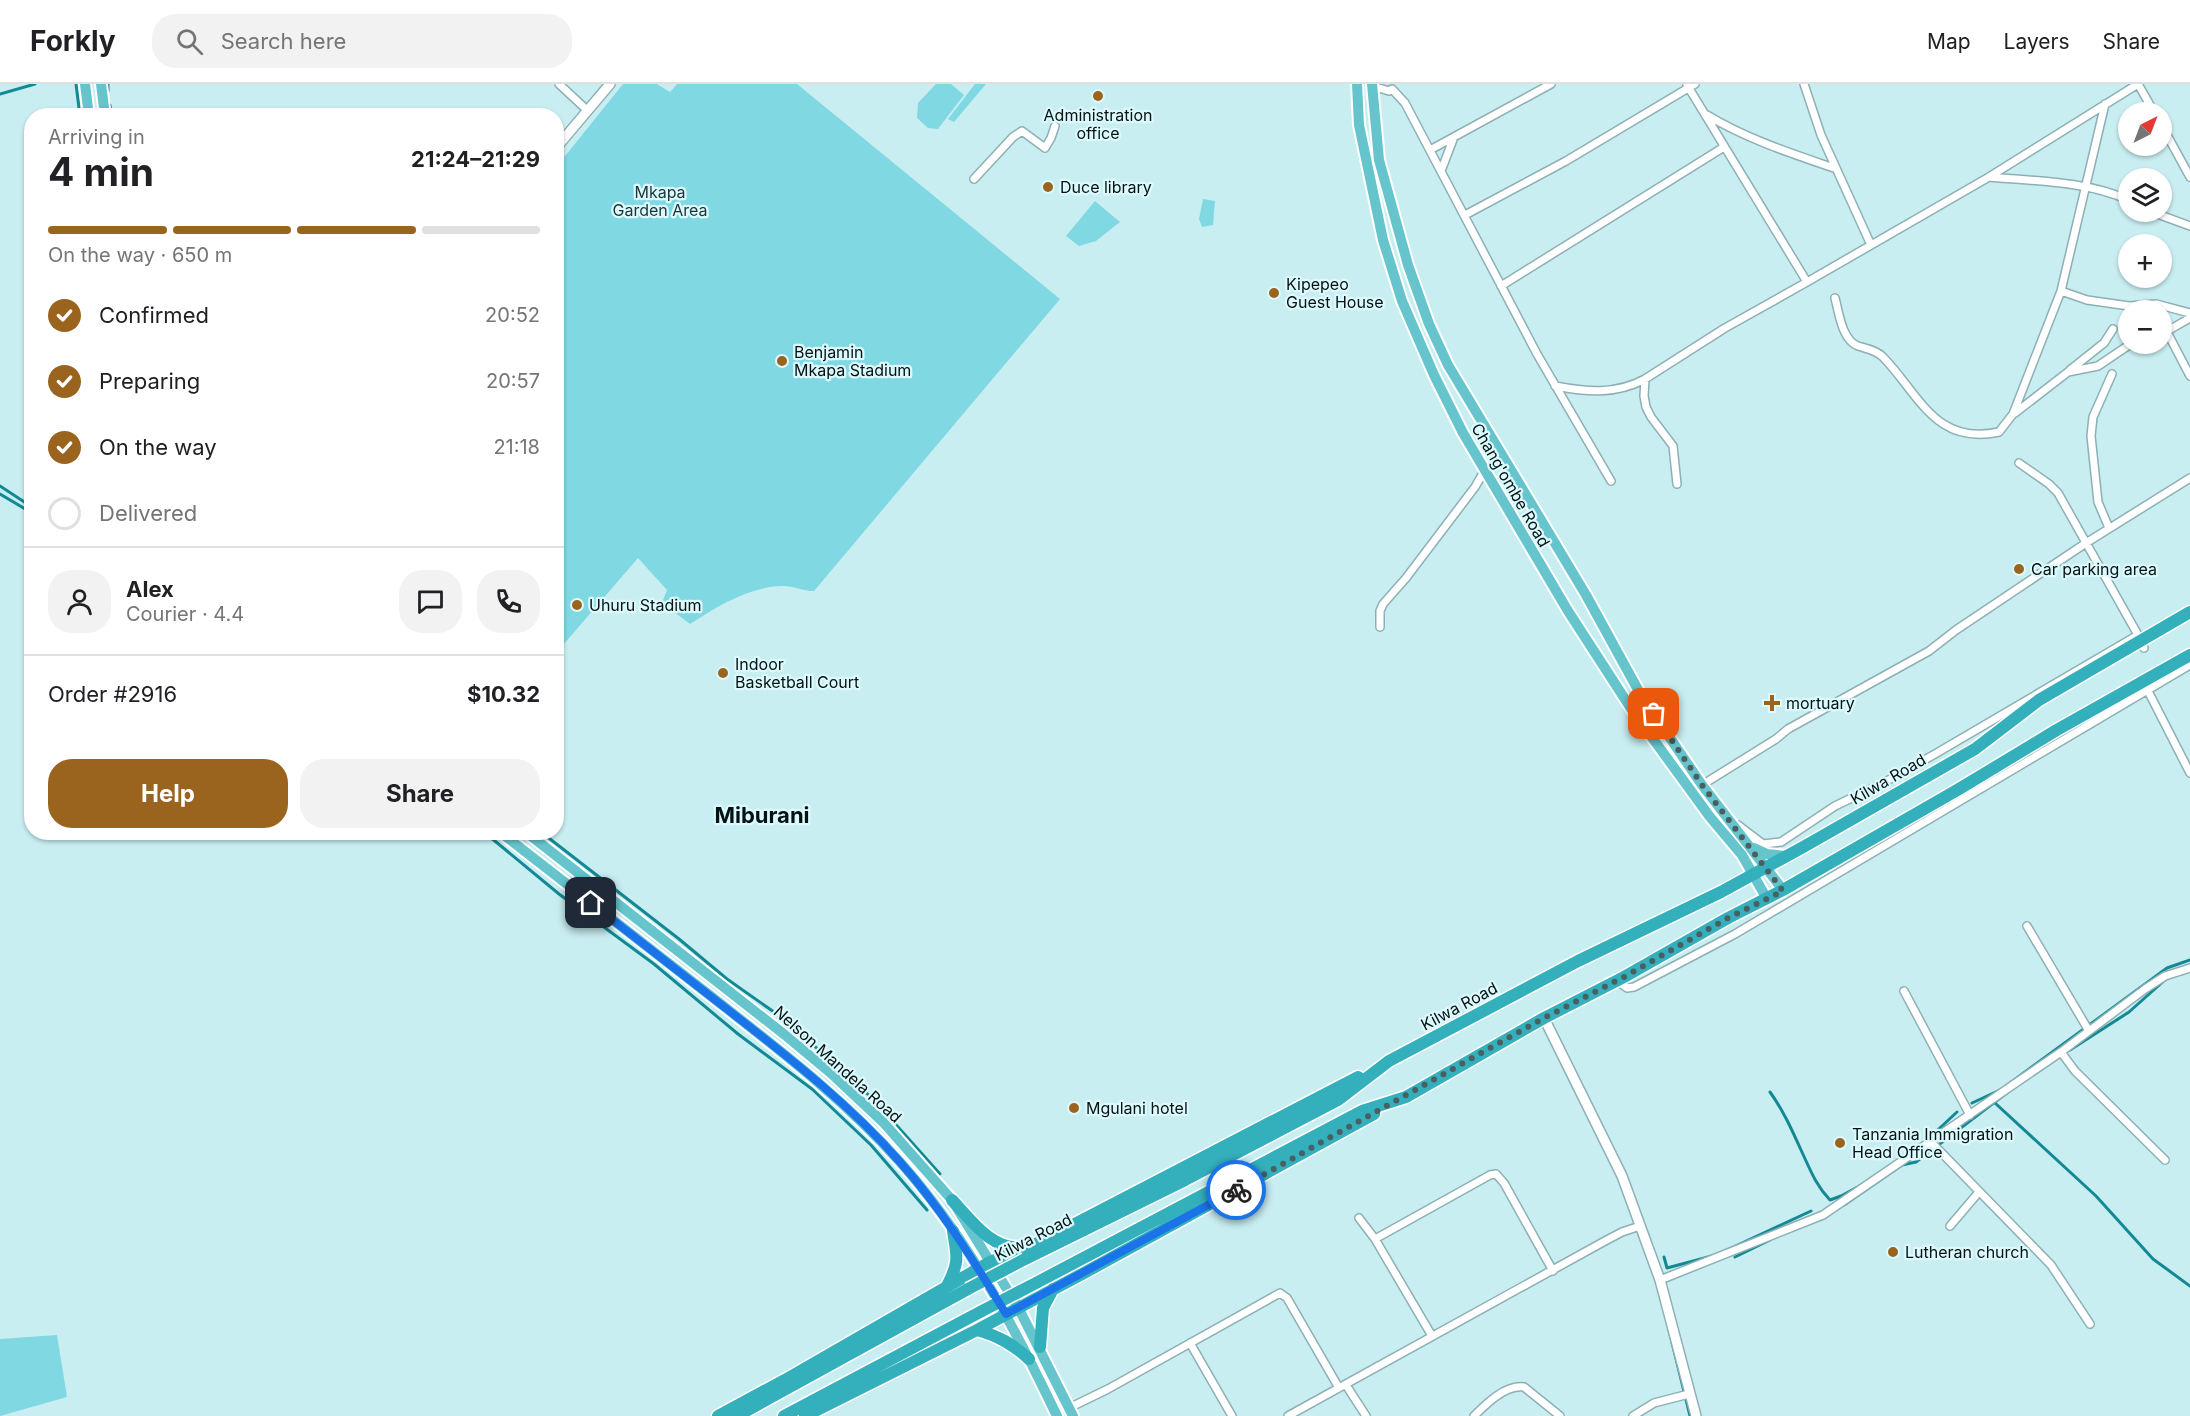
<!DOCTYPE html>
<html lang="en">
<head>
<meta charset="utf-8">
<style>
  :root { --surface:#fff; --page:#f2f2f2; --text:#202124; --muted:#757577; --line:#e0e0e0; --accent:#9b641e }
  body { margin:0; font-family:Inter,sans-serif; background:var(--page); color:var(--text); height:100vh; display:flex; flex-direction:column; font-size:22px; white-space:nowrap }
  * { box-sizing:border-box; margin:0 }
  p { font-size:20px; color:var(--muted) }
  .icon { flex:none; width:33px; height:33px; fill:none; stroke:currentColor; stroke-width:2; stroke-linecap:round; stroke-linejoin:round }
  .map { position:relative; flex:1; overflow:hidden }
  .drawer { position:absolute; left:24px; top:24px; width:540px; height:732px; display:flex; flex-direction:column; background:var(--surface); border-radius:24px; box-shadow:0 2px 4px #0004 }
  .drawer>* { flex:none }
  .needle { width:39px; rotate:42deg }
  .buttons { position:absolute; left:2118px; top:18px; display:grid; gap:12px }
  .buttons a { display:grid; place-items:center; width:54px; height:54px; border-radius:50%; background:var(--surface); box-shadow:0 2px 4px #0004; font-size:30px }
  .pin { position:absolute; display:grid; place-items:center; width:51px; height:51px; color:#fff; margin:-26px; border-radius:12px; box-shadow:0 3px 9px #0006 }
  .courier { position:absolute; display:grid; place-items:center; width:60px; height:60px; margin:-30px; border:4px solid #1a73e8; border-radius:50%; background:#fff; color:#222; box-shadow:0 2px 8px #0007 }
  .overview em { font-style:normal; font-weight:700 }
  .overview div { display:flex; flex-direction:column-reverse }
  .overview { display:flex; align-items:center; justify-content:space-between; height:102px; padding:0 24px }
  h1 { font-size:39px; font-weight:700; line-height:45px }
  .bar { display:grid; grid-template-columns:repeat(4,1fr); gap:9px 6px; align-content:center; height:72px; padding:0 24px }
  .bar i { height:8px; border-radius:4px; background:var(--line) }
  .bar .on { background:var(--accent) }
  .bar p { grid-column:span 4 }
  .line { display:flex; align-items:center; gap:15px; padding:0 24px; border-top:2px solid var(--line) }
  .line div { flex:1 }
  .round { display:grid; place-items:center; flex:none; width:63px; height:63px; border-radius:24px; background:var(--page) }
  ol { padding:0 24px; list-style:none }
  li { display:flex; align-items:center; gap:18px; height:66px }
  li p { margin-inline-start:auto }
  li .icon { padding:6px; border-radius:50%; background:var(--accent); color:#fff; stroke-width:4 }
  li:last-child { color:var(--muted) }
  li i { width:33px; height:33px; border:3px solid var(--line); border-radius:50% }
  .cta { display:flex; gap:12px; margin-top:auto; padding:12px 24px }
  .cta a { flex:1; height:69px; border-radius:24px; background:var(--accent); color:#fff; font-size:24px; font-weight:700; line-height:69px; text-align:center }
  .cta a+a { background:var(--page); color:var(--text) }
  header { display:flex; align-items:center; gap:36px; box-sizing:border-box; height:84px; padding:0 30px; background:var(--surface); border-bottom:2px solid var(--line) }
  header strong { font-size:28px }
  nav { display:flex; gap:33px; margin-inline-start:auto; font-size:21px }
  .search { width:420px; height:54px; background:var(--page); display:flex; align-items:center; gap:15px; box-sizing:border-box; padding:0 21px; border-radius:24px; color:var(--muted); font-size:22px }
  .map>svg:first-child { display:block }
  .green { fill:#80d8e3 }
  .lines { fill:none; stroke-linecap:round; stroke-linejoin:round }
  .stream { stroke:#128994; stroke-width:3 }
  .minor-casing { stroke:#8db0b5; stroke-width:10 }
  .tertiary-casing { stroke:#8db0b5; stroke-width:12 }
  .primary-casing { stroke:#fff; stroke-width:14 }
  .trunk-casing { stroke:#fff; stroke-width:15 }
  .minor { stroke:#fff; stroke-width:7 }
  .tertiary { stroke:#fff; stroke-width:9 }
  .primary { stroke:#66c4cd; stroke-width:10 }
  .trunk { stroke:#33b0bc; stroke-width:12 }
  .trunk-bridge-casing { stroke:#fff; stroke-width:15; stroke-linecap:butt }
  .trunk-bridge { stroke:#33b0bc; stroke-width:12 }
  .done { stroke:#4a5f61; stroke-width:6; stroke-dasharray:0 10.8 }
  .route { stroke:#1a73e8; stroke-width:8 }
  .poi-dot { fill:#9b641e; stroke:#dcfafd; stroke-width:2 }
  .labels { text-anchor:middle; stroke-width:4.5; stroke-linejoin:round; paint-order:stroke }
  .poi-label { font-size:16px; fill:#051213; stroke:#dcfafd; text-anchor:start }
  .park-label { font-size:16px; fill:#1c3437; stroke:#dcfafd }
  .street-label { font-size:16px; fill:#051213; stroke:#dcfafd }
  .district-label { font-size:22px; font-weight:bold; fill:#051213; stroke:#dcfafd }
</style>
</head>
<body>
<header>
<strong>Forkly</strong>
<div class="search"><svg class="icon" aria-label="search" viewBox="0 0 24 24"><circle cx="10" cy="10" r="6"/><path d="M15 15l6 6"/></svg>Search here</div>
<nav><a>Map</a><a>Layers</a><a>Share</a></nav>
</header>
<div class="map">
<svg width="2190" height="1332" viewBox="0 0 2190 1332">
  <rect width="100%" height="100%" fill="#c9eef2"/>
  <path class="green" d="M623,0H657L670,8L677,0H797L1060,215L814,507C802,507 792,501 781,502C749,503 716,523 690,540L662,519L667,506L638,474L557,568V82Z
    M936,0H951L964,11L938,45L928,44L917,34L918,19Z
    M975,0H986L954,38L948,35Z
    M1203,115L1215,117L1213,141L1202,143L1199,135Z
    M1095,117L1120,138L1096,157L1079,162L1066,152Z
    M57,1251L67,1313L0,1332V1255Z"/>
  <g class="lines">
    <path class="stream" d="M76,0L80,32
      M108,0V7
      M0,10L35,0
      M110,21L111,32
      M0,402L32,423
      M0,410L32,429
      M484,748L559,810L654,880L738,950L812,1005L871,1061L927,1126
      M541,748L679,855L727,895L774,928L810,958L873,1015L940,1090
      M2070,966L2129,928L2166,895
      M2006,1002L2167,884L2190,876
      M1770,1008C1783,1026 1792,1046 1801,1066C1810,1085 1815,1100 1830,1116L1841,1112L1865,1099
      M1972,1019L2000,1006
      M1995,1019L2096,1112L2153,1175L2190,1202
      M1927,1056L1957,1028
      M1844,1121L1902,1081L1916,1078L2008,1008
      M1727,1166L1811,1127
      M1664,1173L1667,1184L1712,1172
      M1735,1173L1770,1156
      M1669,1246L1690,1332"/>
    <g class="minor-casing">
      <path id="minor" d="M559,0L588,27
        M1804,0L1821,51L1871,161
        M1687,1L1807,198
        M1372,2L1389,7L1392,5L1405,19L1537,270L1611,397
        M1707,31C1747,55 1790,69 1834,84
        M2162,42L2190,93
        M1430,66L1551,0
        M1441,87L1454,53
        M1989,93C2033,97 2088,97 2128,116
        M974,95L1013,53L1022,47L1045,64L1051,54L1055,42
        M2152,128L2190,142
        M1465,131L1566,77L1695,0
        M1501,202L1724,63
        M2061,207L2087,216L2129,222L2156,220L2190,229
        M1835,214C1839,229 1842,256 1858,262C1867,265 1876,266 1883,273C1919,310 1935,362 1999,348L2013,330L2061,207L2105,20
        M2167,248L2190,292
        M2162,250L2190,234
        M2070,286L2104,259L2113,245
        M1645,295L1644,312L1646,323L1651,333L1673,362L1677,400
        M1555,302C1587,308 1615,311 1645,295L1725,244L1807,198L1989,93L2138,0L2154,28
        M2015,329L2068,288L2098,282L2129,261L2140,260
        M2019,379L2049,400L2058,409L2138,551
        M2109,444L2098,418L2091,352L2093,333L2112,290
        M1380,543V527L1383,520L1406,494L1475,403L1486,384
        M2146,603L2190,689
        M1702,701L1776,655L1788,645L1929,567L1956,546L2086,459L2190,394
        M1738,741L1763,760L1781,758L1835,722L1885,698L1935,670L2138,551L2144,564
        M2027,842L2089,947
        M1617,897L1627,904L1634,903L1735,850L2190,581
        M1904,907L1970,1031
        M2061,968L2075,987L2165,1076
        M1931,1058L2051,1181L2090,1240
        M1359,1134L1375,1155L1432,1252
        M1950,1142L1979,1108
        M1375,1155L1490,1091L1496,1090L1504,1099L1553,1187
        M1660,1196L1823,1131L2061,968L2145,905L2165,892L2190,884
        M1190,1259L1232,1332
        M1346,1301L1366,1332
        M1069,1324L1108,1305L1280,1209L1287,1214L1339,1304
        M1288,1332L1605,1157L1622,1148L1640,1142
        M1474,1332C1487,1319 1505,1301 1524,1303L1560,1332
        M1633,1332L1654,1319L1689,1310"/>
    </g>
    <g class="tertiary-casing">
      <path id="tertiary" d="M556,64L610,0
        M1544,934L1622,1092L1660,1196L1696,1332"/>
    </g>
    <g class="primary-casing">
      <path id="primary" d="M85,0L89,32
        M101,0L105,32
        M1357,0L1359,41L1383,156L1402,217L1434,291L1463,349L1568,527L1632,626L1710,733L1742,771L1767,815
        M1372,0L1379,76L1408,181L1429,240L1448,281L1586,511L1642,613L1702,701L1783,806
        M500,748C571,803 641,858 712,913C778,965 844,1015 900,1078C967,1153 1014,1242 1057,1332
        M526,748L785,951L833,991L883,1038L952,1116L1018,1223L1073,1332
        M1754,764L1767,770L1786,772"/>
    </g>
    <g class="trunk-casing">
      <path id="trunk" d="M952,1116C970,1135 992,1167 1022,1163
        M1025,1175L1185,1096L1338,1016L1389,977L1578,877L1721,808L1805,762L1975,665L2039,616L2190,528
        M1036,1199L1362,1027L1406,1013L1544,934L1624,893L1728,834L1783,806L1959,705L2055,647L2190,571
        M947,1202C960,1177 957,1173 953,1147
        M977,1246C998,1252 1013,1260 1029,1275
        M1040,1263L1043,1224L1053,1205
        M718,1332L792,1292L990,1178L1040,1158L1358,993
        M737,1332L968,1205
        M784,1332L982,1227
        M805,1332L977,1246L1084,1189L1374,1030"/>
    </g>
    <use href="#minor" class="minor"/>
    <use href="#tertiary" class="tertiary"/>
    <use href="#primary" class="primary"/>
    <use href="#trunk" class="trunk"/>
    <g class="trunk-bridge-casing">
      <path id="trunk-bridge" d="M968,1205L1025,1175
        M982,1227L1036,1199"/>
    </g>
    <use href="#trunk-bridge" class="trunk-bridge"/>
  </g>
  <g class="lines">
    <path class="done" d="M1236,1106L1544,934L1624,893L1728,834L1783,807L1702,701L1654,630"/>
    <path class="route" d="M591,819C640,857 689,895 737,933C795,978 852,1023 900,1078C941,1124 974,1177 1006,1230L1236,1106"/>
  </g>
  <g class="poi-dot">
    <circle cx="1098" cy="12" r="6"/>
    <circle cx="1048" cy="103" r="6"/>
    <circle cx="1274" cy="209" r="6"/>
    <circle cx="782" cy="277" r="6"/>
    <circle cx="2019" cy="485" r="6"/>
    <circle cx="577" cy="521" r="6"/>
    <circle cx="723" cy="589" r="6"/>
    <path d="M1769 610h6v6h6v6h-6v6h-6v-6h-6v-6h6z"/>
    <circle cx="1074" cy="1024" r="6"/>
    <circle cx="1840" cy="1059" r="6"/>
    <circle cx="1893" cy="1168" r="6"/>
  </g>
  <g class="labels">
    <g class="poi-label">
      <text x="1098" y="37" text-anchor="middle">Administration<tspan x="1098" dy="18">office</tspan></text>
      <text x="1060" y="109">Duce library</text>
      <text x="1286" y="206">Kipepeo<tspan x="1286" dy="18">Guest House</tspan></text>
      <text x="794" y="274">Benjamin<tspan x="794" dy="18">Mkapa Stadium</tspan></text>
      <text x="2031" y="491">Car parking area</text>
      <text x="589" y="527">Uhuru Stadium</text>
      <text x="735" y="586">Indoor<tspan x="735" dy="18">Basketball Court</tspan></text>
      <text x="1786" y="625">mortuary</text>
      <text x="1086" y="1030">Mgulani hotel</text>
      <text x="1852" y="1056">Tanzania Immigration<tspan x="1852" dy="18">Head Office</tspan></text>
      <text x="1905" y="1174">Lutheran church</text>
    </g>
    <g class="park-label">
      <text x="660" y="114">Mkapa<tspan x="660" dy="18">Garden Area</tspan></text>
    </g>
    <g class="street-label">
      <text transform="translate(1511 401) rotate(60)" y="6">Chang'ombe Road</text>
      <text transform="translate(1888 695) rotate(-30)" y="6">Kilwa Road</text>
      <text transform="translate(1459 922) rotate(-28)" y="6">Kilwa Road</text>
      <text transform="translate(838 980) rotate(42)" y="6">Nelson Mandela Road</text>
      <text transform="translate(1033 1153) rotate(-27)" y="6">Kilwa Road</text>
    </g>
    <g class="district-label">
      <text x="762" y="739">Miburani</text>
    </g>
  </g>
</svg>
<div class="buttons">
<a><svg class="needle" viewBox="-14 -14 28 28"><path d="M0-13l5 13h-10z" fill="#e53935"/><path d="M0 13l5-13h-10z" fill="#757577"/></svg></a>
<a><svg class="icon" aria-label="layers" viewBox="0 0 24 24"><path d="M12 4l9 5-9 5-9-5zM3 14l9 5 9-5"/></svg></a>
<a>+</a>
<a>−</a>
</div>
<div class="pin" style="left:1654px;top:630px;background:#ea580c"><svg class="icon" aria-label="bag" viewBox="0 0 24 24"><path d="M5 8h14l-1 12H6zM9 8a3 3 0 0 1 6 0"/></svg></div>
<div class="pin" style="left:591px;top:819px;background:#1f2937"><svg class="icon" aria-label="home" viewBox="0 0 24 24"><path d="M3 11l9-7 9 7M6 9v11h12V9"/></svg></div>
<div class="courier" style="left:1236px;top:1106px"><svg class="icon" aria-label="bike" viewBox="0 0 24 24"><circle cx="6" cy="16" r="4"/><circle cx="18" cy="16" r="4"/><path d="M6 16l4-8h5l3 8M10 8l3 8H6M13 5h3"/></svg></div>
<section class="drawer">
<div class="overview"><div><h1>4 min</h1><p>Arriving in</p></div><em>21:24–21:29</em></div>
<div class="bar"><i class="on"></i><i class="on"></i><i class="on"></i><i></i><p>On the way · 650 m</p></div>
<ol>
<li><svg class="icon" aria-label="check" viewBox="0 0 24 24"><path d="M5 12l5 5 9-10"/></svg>Confirmed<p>20:52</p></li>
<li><svg class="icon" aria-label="check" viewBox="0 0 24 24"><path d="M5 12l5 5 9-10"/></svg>Preparing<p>20:57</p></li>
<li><svg class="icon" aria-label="check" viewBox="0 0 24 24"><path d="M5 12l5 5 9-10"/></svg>On the way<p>21:18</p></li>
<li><i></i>Delivered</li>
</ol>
<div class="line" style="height:108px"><a class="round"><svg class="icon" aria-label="person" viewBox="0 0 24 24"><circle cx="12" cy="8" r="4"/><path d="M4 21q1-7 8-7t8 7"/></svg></a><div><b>Alex</b><p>Courier · 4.4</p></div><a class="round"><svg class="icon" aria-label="chat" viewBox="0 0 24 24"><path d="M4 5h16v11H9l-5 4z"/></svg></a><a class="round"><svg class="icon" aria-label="phone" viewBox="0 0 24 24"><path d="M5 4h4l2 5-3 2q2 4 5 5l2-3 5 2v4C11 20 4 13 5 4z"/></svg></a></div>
<div class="line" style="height:78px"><div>Order #2916</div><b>$10.32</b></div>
<div class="cta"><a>Help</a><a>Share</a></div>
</section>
</div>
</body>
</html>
